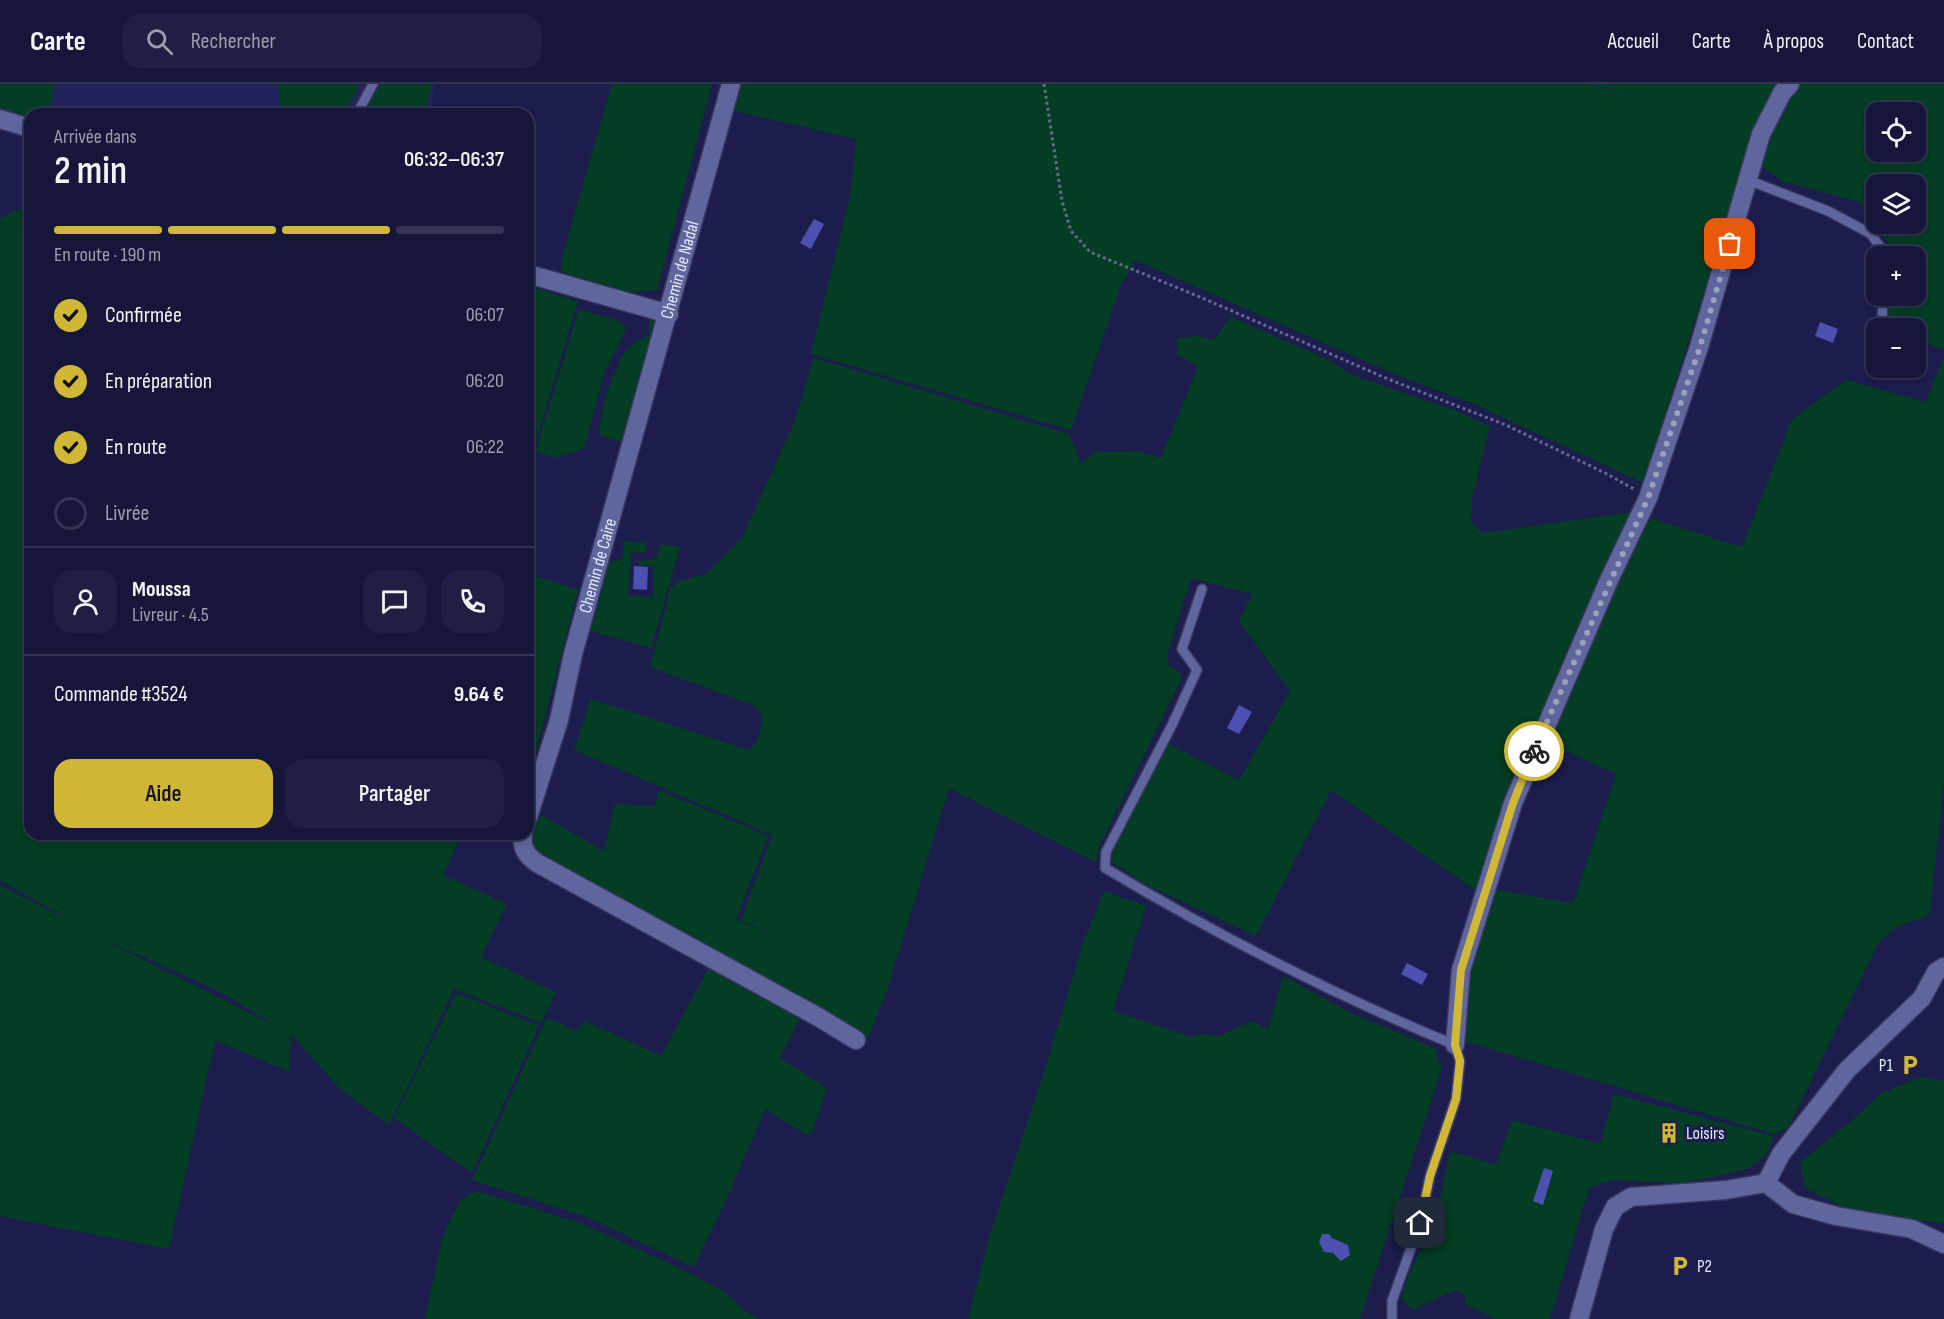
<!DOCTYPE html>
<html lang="fr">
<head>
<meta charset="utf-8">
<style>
  :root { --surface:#15163a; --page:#1e1f42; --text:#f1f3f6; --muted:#9d9faf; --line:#343554; --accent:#d1b736 }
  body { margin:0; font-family:"Sofia Sans Condensed",sans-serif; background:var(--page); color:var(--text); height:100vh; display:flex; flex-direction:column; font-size:22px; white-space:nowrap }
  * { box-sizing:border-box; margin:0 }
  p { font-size:20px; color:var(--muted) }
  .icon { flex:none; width:33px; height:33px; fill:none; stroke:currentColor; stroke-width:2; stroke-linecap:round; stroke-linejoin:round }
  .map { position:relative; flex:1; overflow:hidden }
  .drawer { position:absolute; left:24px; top:24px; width:510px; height:732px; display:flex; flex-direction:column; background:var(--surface); border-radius:18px; box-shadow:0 3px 9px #0003,0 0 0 2px var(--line) }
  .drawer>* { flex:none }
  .fabs { position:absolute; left:1866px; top:18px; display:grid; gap:12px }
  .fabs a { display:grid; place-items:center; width:60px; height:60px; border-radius:12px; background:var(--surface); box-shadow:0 3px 9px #0003,0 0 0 2px var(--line); font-size:30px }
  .pin { position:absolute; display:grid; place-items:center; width:51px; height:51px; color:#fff; margin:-26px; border-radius:12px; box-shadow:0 3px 9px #0006 }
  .courier { position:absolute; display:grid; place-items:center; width:60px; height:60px; margin:-30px; border:4px solid #d1b736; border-radius:50%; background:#fff; color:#222; box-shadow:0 2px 8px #0007 }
  .summary em { font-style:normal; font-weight:600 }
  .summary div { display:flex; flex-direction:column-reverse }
  .summary { display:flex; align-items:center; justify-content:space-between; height:102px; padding:0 30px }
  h1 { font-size:39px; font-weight:600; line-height:45px }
  .bar { display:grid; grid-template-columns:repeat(4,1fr); gap:9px 6px; align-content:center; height:72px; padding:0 30px }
  .bar i { height:8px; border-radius:4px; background:var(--line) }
  .bar .current { background:var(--accent) }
  .bar p { grid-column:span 4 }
  .line { display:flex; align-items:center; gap:15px; padding:0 30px; border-top:2px solid var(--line) }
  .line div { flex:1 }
  .round { display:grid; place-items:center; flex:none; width:63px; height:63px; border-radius:18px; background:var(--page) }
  ol { padding:0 30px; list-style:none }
  li { display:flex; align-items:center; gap:18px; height:66px }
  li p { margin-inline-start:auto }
  li .icon { padding:6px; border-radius:50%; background:var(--accent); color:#111; stroke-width:4 }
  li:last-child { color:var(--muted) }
  li i { width:33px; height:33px; border:3px solid var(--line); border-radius:50% }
  .primary-button { display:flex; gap:12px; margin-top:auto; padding:12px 30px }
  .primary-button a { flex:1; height:69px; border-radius:18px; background:var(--accent); color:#111; font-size:24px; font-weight:600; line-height:69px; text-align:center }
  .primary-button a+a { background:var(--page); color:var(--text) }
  header { display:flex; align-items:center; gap:36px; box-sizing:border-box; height:84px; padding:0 30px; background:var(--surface); border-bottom:2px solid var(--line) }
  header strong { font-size:28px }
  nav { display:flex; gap:33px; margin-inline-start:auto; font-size:21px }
  .search { width:420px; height:54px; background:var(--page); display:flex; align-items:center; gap:15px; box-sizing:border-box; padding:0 21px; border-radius:18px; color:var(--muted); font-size:22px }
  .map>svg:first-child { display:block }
  .built { fill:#22235b }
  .green { fill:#033d23; fill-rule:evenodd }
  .water { fill:#4c50b1 }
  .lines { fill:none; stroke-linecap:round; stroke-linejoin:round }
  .lane-casing { stroke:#39355d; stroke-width:12 }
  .street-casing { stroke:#39355d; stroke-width:21 }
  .path { stroke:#67698e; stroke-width:3; stroke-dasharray:3 3; stroke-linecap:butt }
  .lane { stroke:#5f669d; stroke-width:9 }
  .street { stroke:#5f669d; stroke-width:18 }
  .done { stroke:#9da0bd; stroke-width:6; stroke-dasharray:0 10.8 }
  .route { stroke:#d1b736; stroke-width:8 }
  .labels { text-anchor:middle; stroke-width:6; stroke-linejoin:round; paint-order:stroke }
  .street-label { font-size:18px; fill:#e3e7fa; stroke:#1c1d4d }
  .poi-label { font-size:18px; fill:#e3e7fa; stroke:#1c1d4d; text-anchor:start }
</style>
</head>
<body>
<header>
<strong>Carte</strong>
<div class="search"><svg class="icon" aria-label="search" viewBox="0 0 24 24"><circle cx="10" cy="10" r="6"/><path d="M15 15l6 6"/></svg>Rechercher</div>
<nav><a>Accueil</a><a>Carte</a><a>À propos</a><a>Contact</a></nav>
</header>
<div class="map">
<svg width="1944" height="1235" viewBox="0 0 1944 1235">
  <rect width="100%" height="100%" fill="#1c1d4d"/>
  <path class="built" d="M0,0H436L428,30H30V39L0,30Z"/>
  <path class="green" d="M0,0H55L48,30H30V34L0,23Z
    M278,0H360L345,30H281Z
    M381,0H432L424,30H362Z
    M612,0H712L657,206L629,208L561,188V177Z
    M738,0H1588L1633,12L1593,0H1784L1752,45L1730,124L1644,399L1474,320L1404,294L1135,176L1121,201L1071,346L811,270L850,112L856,55L731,26Z
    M1797,0H1944V266L1916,255V244H1885L1887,221L1890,212H1916V172H1895C1890,156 1882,153 1873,139C1868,132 1865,125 1859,118L1782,97L1760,81L1775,33ZM1876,28H1916V68H1876ZM1876,100H1916V140H1876Z
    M30,120V750H462L443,791L507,820L481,873L556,908L541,939L454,905L389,1041L339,1004L291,950L289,988L215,956L169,1165L0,1132V801L78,841L0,796V134ZM114,860L217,906L280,944L114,861Z
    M529,202L578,217L528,384V207Z
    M579,225L619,237L626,246L604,289L585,362C578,370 566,368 557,374L535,368Z
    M653,232L664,234L627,360L600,351L599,344L606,311L622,271L634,259L649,251V237Z
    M1231,233L1329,276L1350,290L1456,327L1490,342L1472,414L1471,438L1483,449L1633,428L1578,542L1536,640L1502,723L1476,807L1331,706L1256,852L1145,800L1112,778L1113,761L1167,659L1239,696L1290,607L1239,537L1252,510L1191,494L1167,571L1169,582L1183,591L1099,763L1096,778L949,704L887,907L867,956L832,935L532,769C531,755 528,739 540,730L604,767L615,720L655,722L659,706L768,752L736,835L797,864L741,836L772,751L574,666L591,615L749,666C760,657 762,644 761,630L753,621L650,583L670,506L678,497L706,490L742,454L793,341L814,274L1069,350L1081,380L1094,368H1138L1161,374L1198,283L1177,270V254L1198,252L1214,256Z
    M1944,272V699L1930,829C1925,835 1919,835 1911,837C1897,842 1888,849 1878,860L1788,1044L1774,1050L1464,957L1463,910L1488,822L1496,806L1573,819L1616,690L1544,657L1647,433L1742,463L1792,335L1846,296L1926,318Z
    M624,457L646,459V469L631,468L628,512L654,513V482L639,481L638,477L656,475L661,460L680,463L651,564L590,547L610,477L622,476Z
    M528,490L578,506L528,699Z
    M1104,807L1146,822L1113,927L1191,953L1202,950L1219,952L1252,937L1268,945L1283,892L1351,929L1435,964L1442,984L1360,1235H968L989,1154L1044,988L1083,859Z
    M709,883L801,931L780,974L827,1004L814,1044L808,1052L765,1025L732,1103L694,1183L587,1133L472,1096L547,933L575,947L585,937L661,972Z
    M456,909L539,942L472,1089L394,1034Z
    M1921,993L1944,997V1139L1915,1136L1841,1122L1805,1104L1800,1078L1851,1037L1882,1009Z
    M1614,1010L1773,1052L1768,1067L1763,1074L1747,1085L1684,1099L1611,1096L1589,1104L1550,1235H1495L1467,1221L1464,1210L1456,1206L1421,1221L1414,1227L1401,1215L1409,1191L1438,1123L1450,1067L1496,1081L1512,1036L1600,1060Z
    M476,1107L583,1140L679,1184L722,1206L745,1227L760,1235H425L442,1154L460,1116Z"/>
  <path class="water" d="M814,135L824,140L811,165L800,159Z
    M1820,238L1838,245L1833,259L1815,252Z
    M634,482L648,483L647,506L633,505Z
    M1239,621L1252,628L1239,650L1227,644Z
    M1407,879L1428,890L1422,901L1401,890Z
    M1544,1084L1553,1087L1543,1121L1533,1117Z
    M1322,1150H1329L1332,1154L1348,1161L1350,1171L1341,1177L1333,1169L1324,1168L1319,1158Z"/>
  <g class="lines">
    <g class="lane-casing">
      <path id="lane" d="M357,30L373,0
        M1748,96L1828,127L1871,150L1886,172
        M1882,241L1883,212
        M1202,505L1182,565L1197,586L1172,641L1106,768L1105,784C1217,851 1334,911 1455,961L1460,977L1456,1015L1430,1092L1420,1139L1392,1217V1235"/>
    </g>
    <g class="street-casing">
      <g id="street">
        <path d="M0,35L30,44"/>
        <path d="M528,190L669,230"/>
        <path id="s1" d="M528,733L559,636L573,570L731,0"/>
        <path d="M523,750C521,764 526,771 537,779L820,934L856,956"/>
        <path d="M1944,883L1936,888L1922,914L1847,986L1781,1070L1766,1099L1793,1120L1836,1132L1912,1145L1944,1160"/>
        <path d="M1455,961L1461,886L1513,719L1609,496L1648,414L1699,263L1761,50L1782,9L1790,0"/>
        <path d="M1579,1235L1604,1145L1615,1123L1631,1113L1726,1106L1766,1099"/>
      </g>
    </g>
    <path class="path" d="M1044,0L1062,117L1071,147L1090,168L1200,213L1388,295L1506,341L1605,389L1634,405"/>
    <use href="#lane" class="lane"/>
    <use href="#street" class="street"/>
  </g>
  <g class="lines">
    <path class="done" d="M1534,667L1648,414L1700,263L1730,160"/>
    <path class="route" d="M1420,1139L1430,1092L1456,1015L1460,977L1455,961L1461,886L1513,719L1534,667"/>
  </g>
  <defs>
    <g id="parking-bare" transform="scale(1.62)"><path d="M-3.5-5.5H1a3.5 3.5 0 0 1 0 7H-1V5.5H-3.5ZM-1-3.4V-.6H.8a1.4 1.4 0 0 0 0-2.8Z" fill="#d1b736" stroke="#1c1d4d" stroke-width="2.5" paint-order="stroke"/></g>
    <g id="building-bare" transform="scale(1.62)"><path d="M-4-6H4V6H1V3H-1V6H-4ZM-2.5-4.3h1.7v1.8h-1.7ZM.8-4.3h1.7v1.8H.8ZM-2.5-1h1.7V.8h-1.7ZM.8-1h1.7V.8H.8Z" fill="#d1b736" stroke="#1c1d4d" stroke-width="2.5" paint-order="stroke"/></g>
  </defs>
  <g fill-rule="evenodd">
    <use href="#parking-bare" x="1910" y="981"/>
    <use href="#building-bare" x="1669" y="1049"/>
    <use href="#parking-bare" x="1680" y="1182"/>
  </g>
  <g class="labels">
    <g class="street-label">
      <text dy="6" stroke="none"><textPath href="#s1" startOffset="568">Chemin de Nadal</textPath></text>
      <text dy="6" stroke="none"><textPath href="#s1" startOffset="261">Chemin de Caire</textPath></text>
    </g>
    <g class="poi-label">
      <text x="1893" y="987" text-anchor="end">P1</text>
      <text x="1686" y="1055">Loisirs</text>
      <text x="1697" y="1188">P2</text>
    </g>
  </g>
</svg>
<div class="fabs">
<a><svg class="icon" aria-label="locate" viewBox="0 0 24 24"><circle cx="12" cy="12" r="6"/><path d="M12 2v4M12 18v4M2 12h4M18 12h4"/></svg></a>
<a><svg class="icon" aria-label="layers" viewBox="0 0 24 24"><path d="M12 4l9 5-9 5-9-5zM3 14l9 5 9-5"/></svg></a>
<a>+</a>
<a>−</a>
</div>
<div class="pin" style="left:1730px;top:160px;background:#ea580c"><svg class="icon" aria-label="bag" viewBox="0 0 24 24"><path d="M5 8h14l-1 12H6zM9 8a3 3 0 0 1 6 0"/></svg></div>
<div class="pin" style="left:1420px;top:1139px;background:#1f2937"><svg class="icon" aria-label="home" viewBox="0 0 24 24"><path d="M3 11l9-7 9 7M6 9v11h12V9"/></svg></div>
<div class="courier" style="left:1534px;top:667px"><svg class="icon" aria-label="bike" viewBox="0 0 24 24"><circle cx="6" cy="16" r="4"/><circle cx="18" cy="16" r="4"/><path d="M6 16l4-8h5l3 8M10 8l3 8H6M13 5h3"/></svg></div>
<section class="drawer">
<div class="summary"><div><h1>2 min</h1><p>Arrivée dans</p></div><em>06:32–06:37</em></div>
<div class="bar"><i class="current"></i><i class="current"></i><i class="current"></i><i></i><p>En route · 190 m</p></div>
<ol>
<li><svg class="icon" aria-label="check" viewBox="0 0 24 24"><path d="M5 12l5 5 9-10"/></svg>Confirmée<p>06:07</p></li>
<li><svg class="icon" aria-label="check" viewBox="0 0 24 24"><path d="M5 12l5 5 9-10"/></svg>En préparation<p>06:20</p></li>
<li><svg class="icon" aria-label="check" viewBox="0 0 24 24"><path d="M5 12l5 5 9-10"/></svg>En route<p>06:22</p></li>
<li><i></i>Livrée</li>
</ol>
<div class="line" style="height:108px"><a class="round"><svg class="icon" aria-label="person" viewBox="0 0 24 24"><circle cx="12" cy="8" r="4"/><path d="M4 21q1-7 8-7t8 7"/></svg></a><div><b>Moussa</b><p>Livreur · 4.5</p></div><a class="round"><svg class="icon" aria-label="chat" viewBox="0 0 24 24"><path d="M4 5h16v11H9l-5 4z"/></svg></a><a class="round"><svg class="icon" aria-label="phone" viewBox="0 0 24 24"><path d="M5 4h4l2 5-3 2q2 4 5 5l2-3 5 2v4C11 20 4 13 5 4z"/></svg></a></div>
<div class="line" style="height:78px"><div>Commande #3524</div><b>9.64 €</b></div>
<div class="primary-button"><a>Aide</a><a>Partager</a></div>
</section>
</div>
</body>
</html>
